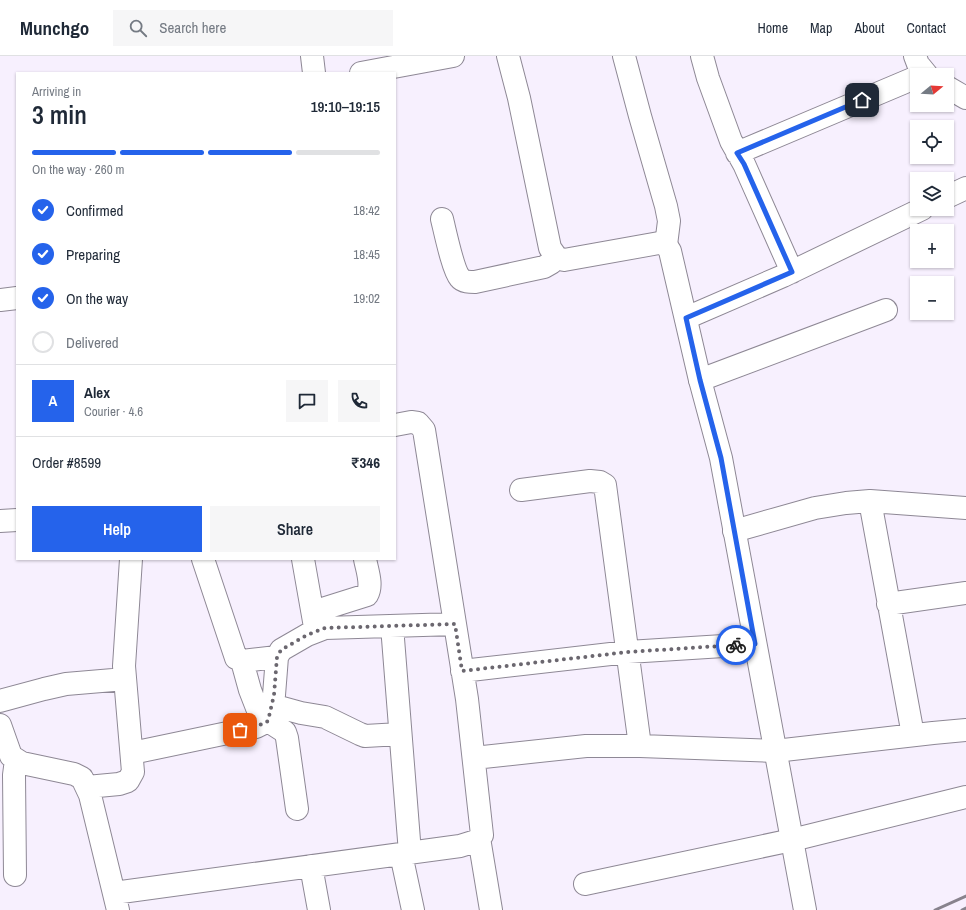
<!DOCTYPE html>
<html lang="en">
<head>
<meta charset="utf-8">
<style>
  :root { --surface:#fff; --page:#f6f6f7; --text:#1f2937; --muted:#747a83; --line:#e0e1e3; --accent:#2563eb }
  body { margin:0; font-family:"Archivo Narrow",sans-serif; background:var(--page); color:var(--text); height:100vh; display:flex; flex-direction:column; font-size:15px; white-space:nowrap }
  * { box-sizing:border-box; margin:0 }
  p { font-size:13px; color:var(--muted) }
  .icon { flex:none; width:22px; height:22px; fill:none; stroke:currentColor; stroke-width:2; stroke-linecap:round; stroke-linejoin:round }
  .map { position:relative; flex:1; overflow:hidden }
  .panel { position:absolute; left:16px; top:16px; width:380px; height:488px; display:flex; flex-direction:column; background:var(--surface); border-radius:0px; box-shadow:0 1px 3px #0004 }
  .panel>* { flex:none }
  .needle { width:26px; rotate:72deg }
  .controls { position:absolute; left:910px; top:12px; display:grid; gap:8px }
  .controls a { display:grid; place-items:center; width:44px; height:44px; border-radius:0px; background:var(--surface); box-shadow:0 1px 3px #0004; font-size:20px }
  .pin { position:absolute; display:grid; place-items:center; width:34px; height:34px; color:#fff; margin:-17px; border-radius:8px; box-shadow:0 2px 6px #0006 }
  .courier { position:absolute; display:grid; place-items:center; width:40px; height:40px; margin:-20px; border:3px solid #2563eb; border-radius:50%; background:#fff; color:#222; box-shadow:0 1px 5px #0007 }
  .summary em { font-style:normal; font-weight:600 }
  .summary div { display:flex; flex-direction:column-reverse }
  .summary { display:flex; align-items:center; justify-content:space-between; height:68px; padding:0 16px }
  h1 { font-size:26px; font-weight:600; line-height:30px }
  .bar { display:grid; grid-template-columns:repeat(4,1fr); gap:6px 4px; align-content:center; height:48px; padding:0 16px }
  .bar i { height:5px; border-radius:3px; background:var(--line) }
  .bar .selected { background:var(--accent) }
  .bar p { grid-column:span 4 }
  .line { display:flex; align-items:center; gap:10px; padding:0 16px; border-top:1px solid var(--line) }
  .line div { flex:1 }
  .round { display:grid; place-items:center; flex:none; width:42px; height:42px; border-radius:0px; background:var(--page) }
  ol { padding:0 16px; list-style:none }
  li { display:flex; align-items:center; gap:12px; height:44px }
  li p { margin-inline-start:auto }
  li .icon { padding:4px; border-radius:50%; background:var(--accent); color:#fff; stroke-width:4 }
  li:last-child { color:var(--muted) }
  li i { width:22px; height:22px; border:2px solid var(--line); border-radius:50% }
  .cta { display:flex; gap:8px; margin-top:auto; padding:8px 16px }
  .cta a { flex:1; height:46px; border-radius:0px; background:var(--accent); color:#fff; font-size:16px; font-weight:600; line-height:46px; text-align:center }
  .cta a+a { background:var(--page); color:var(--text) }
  header { display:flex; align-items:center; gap:24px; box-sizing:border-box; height:56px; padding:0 20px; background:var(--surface); border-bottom:1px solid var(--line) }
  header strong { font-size:19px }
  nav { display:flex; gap:22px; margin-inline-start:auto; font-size:14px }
  .search { width:280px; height:36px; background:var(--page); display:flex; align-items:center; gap:10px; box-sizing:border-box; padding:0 14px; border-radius:0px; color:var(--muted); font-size:15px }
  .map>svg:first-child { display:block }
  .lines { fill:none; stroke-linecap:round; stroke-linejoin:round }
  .minor-casing { stroke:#8e8895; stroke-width:24 }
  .tertiary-casing { stroke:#8e8895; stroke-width:24 }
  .minor { stroke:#fff; stroke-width:22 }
  .tertiary { stroke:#fff; stroke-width:22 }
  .rail { stroke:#88838d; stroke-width:3 }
  .done { stroke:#6b676f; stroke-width:4; stroke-dasharray:0 7.2 }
  .route { stroke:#2563eb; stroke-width:5 }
</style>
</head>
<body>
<header>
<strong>Munchgo</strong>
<div class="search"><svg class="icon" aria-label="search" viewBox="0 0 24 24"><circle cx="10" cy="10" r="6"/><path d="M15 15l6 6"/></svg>Search here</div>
<nav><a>Home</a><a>Map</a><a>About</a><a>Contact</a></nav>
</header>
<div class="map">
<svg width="966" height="854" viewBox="0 0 966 854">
  <rect width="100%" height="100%" fill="#f7f0fe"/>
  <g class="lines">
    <g class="minor-casing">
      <path id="minor" d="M312,0L314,17
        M624,0L640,60L666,150L669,165L666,189
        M702,0L708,22L731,85L744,108L792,216
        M915,0L918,8L927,19
        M361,17L453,0
        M947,31L966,42
        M737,97L917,21
        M947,141L966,132
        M442,163C445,175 453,214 460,222C463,226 470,226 475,226L544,211L551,207L557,202
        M0,244L17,242
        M686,262L783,220L922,153
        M700,324L886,254
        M521,434L590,425L600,426L605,429L640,690
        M870,445L913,679
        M0,465L17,464
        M734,475L815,452L846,447L870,445L966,452
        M203,503L236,602L242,605L277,601
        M303,503L315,571
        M888,548L966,537
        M313,556L367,539C373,529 367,514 365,503
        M392,570L410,797
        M242,605L250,634L257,652L268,665L285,676L287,682L297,753
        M462,615L628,596L755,588
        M0,645L44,633L66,628L125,623
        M272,649L301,657L325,661L360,678L365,680L400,678
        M0,669L11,700L22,707L74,718L82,722L90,739L118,854
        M132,697L256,671L268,665L274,639L277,601L281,594L307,579L325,572L455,568
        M474,702L586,690H640L775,695L933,677L966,674
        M87,731L119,728L128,725L133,716L124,610L131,503
        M479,782L491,854
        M401,798L413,854
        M311,810L319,854
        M15,819L14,719L16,704
        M585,828L792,784L966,741
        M114,837L460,790L476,785L482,779L467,643L424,374L418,367L411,366L395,369"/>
    </g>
    <g class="tertiary-casing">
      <path id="tertiary" d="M508,0L519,42L550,192L557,202L564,204L659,187L666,189L670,195L700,324L721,402L805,854"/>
    </g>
    <use href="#minor" class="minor"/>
    <use href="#tertiary" class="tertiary"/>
    <path class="rail" d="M935,854L966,840
      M962,854L966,852"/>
  </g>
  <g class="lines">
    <path class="done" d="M240,674L256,671L268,665L274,639L277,601L281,594L307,579L325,572L455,568L462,615L628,596L736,589"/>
    <path class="route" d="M736,589L755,588L721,402L700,324L686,262L792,216L744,108L737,97L862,44"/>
  </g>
</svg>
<div class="controls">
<a><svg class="needle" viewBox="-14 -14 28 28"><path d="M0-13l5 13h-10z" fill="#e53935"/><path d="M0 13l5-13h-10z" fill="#747a83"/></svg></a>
<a><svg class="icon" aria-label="locate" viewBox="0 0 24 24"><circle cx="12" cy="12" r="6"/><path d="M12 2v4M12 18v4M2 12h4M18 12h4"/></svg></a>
<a><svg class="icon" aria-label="layers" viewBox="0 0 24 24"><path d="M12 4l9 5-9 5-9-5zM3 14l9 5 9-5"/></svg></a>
<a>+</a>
<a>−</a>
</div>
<div class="pin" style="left:240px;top:674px;background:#ea580c"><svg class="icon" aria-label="bag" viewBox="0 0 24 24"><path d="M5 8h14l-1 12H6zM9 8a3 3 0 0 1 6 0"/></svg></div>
<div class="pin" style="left:862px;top:44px;background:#1f2937"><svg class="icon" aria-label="home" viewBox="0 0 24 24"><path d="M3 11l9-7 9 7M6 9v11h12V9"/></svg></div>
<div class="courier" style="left:736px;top:589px"><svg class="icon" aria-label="bike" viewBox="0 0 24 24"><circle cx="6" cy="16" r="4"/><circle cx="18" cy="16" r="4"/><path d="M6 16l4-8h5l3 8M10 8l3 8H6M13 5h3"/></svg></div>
<section class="panel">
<div class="summary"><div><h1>3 min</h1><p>Arriving in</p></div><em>19:10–19:15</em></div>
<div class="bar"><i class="selected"></i><i class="selected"></i><i class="selected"></i><i></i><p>On the way · 260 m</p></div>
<ol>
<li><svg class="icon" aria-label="check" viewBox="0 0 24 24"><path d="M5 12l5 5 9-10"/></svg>Confirmed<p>18:42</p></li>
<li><svg class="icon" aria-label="check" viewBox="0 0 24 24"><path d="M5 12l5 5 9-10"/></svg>Preparing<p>18:45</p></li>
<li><svg class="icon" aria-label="check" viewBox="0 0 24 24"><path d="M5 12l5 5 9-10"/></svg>On the way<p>19:02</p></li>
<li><i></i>Delivered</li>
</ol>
<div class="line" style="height:72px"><b class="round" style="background:var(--accent);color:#fff">A</b><div><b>Alex</b><p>Courier · 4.6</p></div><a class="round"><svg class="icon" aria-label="chat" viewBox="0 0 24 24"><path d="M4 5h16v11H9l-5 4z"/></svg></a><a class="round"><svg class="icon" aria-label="phone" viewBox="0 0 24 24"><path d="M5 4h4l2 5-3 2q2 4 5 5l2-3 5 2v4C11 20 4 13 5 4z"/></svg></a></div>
<div class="line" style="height:52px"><div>Order #8599</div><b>₹346</b></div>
<div class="cta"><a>Help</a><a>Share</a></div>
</section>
</div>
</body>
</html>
